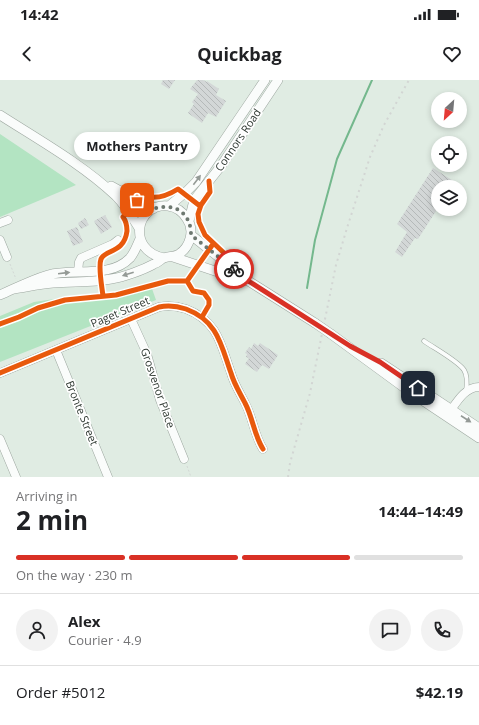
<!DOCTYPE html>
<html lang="en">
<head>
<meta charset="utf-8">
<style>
  :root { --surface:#fff; --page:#f2f2f2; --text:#202124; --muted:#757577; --line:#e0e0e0; --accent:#d93025 }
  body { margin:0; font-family:"Open Sans",sans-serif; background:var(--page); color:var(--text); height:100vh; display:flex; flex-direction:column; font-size:15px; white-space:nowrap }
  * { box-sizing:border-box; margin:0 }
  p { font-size:13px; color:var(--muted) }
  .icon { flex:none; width:22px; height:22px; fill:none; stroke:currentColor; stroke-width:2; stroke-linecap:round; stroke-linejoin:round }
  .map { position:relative; height:397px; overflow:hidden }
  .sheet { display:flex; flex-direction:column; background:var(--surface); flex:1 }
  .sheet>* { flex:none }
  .needle { width:26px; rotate:206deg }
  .buttons { position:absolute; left:431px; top:12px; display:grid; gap:8px }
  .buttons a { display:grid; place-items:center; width:36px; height:36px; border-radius:50%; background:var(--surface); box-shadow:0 2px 6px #0003; font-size:20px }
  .pin { position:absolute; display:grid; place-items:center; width:34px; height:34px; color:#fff; margin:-17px; border-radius:8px; box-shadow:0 2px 6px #0006 }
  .courier { position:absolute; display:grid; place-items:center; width:40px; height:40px; margin:-20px; border:3px solid #d93025; border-radius:50%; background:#fff; color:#222; box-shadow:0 1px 5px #0007 }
  .bubble { position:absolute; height:28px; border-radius:14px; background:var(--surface); box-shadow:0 2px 6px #0003; font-size:13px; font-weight:700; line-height:28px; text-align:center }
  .headline em { font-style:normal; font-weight:700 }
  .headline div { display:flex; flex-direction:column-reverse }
  .headline { display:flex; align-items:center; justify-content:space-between; height:68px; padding:0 16px }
  h1 { font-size:26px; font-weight:700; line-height:30px }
  .bar { display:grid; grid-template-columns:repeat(4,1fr); gap:6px 4px; align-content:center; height:48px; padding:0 16px }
  .bar i { height:5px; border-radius:3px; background:var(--line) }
  .bar .selected { background:var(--accent) }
  .bar p { grid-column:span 4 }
  .line { display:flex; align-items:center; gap:10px; padding:0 16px; border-top:1px solid var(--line) }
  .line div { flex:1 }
  .round { display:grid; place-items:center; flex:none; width:42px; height:42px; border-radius:21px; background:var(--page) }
  .status { display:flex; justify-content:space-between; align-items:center; height:28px; padding:0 20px; background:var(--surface); direction:ltr }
  .status svg { height:11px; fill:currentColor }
  header { display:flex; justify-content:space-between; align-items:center; height:52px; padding:0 16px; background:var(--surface); font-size:18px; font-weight:700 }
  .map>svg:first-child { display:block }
  .park { fill:#b3e4c2 }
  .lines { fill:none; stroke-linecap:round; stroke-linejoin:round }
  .stream { stroke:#74b88d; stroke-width:2 }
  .building { fill:url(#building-back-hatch) }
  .service-casing { stroke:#9da7a0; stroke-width:5 }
  .minor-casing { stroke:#9da7a0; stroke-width:9 }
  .tertiary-casing { stroke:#9da7a0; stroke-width:10 }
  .path { stroke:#d3d8d5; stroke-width:1; stroke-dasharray:2 2; stroke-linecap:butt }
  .service { stroke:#fafcfb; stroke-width:4 }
  .minor { stroke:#fafcfb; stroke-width:8 }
  .tertiary { stroke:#fafcfb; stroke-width:9 }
  .rail { stroke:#d2d5d3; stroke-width:2; stroke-dasharray:2 4; stroke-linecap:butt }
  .tertiary-bridge-casing { stroke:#9da7a0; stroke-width:10; stroke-linecap:butt }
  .tertiary-bridge { stroke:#fafcfb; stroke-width:9 }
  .cycleway-casing { stroke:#fff; stroke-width:8 }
  .cycleway { stroke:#e8590c; stroke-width:5 }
  .oneway { fill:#949a96 }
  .done { stroke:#6d7870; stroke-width:4; stroke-dasharray:0 7.2 }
  .route { stroke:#d93025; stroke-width:5 }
  .labels { text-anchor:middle; stroke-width:3.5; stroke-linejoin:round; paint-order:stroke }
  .street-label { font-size:11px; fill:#2f3932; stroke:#fff }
</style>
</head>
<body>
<div class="status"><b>14:42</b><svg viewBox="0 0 49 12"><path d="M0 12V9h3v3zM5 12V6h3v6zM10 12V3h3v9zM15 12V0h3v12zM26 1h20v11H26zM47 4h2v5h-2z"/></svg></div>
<header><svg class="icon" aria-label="back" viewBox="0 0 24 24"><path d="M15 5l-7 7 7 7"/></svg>Quickbag<svg class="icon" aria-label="heart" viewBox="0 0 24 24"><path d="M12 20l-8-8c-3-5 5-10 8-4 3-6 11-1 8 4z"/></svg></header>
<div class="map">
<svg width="479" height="397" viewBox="0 0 479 397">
  <defs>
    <pattern id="building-back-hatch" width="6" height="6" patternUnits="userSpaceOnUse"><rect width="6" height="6" fill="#d3d7d7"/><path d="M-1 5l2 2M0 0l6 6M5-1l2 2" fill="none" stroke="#b5b9b9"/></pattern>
  </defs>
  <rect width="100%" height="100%" fill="#e0ece3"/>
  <path class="park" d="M0,54L76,105L0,137Z
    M150,203L156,220L0,282V236L34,222L68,217L100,215Z"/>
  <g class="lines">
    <path class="stream" d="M307,208L315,160L337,79L372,0"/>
  </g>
  <path class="building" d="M163,0H175L169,9L161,4Z
    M197,0H203L207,2V1L219,9L216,15L226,21L216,37L208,33L202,43L188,33L194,24L192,22L198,14L190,9Z
    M433,88L455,102L452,107H438V128L418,159L415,158L402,177L395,172L407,152L397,144Z
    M105,135L112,147L101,154L94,141Z
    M85,138L89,145L81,149L78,143Z
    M77,147L83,162L73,166L67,151Z
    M254,263L258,266L260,263L278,275L269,289L262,285L257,292L245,284L249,278L246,277L247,274L245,273L249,267L251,269Z"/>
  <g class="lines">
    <g class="service-casing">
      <path id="service" d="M424,261C434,268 458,281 464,290C468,296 467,305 466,312"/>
    </g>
    <g class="minor-casing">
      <path id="minor" d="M0,143L8,140
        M0,160L7,177
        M78,192L79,182L81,178L113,164L118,160
        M131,239L147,274L160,320L184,379
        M56,270L108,397
        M0,293L159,227C168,225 177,226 186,229C218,241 221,265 231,293C234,304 240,313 245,323C253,338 254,355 263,369
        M451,330C458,320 466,307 479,307
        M0,359L16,397"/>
    </g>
    <g class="tertiary-casing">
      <path id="tertiary" d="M0,35C39,60 82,84 116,116C125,125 132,137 139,148
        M111,106L153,129
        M169,126L187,111L196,102L265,0
        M189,141L194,120L221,86L278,0
        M191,155L250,202L315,243
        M173,177L245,201
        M14,209C27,207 40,204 53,203C72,201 92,203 111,199C124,197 143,190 154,184C158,183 161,179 164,178C170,176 174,177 179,174C190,167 195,150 187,139C183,132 176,127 168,126C135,123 127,171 164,178
        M0,215C16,208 31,200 48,195C74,188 110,199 130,178C135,172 137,165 140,159
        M331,254L413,314L479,358
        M381,283L479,348"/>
    </g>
    <path class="path" d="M10,184L16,199
      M187,386L191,397"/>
    <use href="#service" class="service"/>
    <use href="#minor" class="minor"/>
    <use href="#tertiary" class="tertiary"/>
    <path class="rail" d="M288,397L290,383L310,313L336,185L347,148L370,77L384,45L409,0"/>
    <g class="tertiary-bridge-casing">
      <path id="tertiary-bridge" d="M315,243L331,254"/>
    </g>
    <use href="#tertiary-bridge" class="tertiary-bridge"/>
    <g class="cycleway-casing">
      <path id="cycleway" d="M209,101L210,112L201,125L198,134L199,142L205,155L224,173L226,182
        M187,201L193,211L204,213L209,220V225L202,237
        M103,216C102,207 98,187 101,179C105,169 124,174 127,151C127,146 126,141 123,137L142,115C154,120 167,116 178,109L200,126
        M0,244L19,237L38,228L65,220L116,215L168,201H187L213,164
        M0,293L159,227C168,225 177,226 186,229C218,241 221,265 231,293C234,304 240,313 245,323C253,338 254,355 263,369"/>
    </g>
    <use href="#cycleway" class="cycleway"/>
  </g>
  <defs><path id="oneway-solid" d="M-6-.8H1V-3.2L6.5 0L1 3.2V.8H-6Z"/></defs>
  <g class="oneway">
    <use href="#oneway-solid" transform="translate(197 100) rotate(-53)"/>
    <use href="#oneway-solid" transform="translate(64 193) rotate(-7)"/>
    <use href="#oneway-solid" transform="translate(128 194) rotate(162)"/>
    <use href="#oneway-solid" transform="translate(466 339) rotate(33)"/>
  </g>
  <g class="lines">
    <path class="done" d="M137,120L153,129C174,122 191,132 191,155L234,189"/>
    <path class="route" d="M234,189L250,202L350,266L380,282L418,308"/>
  </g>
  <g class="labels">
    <g class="street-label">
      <text transform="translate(238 60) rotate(-56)" y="4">Connors Road</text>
      <text transform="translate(120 232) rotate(-23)" y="4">Paget Street</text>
      <text transform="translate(158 308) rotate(71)" y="4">Grosvenor Place</text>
      <text transform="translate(82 333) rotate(68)" y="4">Bronte Street</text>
    </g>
  </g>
</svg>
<div class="buttons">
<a><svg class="needle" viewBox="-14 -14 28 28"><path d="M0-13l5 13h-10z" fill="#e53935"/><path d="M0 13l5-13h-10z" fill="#757577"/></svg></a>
<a><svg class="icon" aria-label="locate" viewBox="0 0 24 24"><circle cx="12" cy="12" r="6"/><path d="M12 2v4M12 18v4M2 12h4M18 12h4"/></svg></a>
<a><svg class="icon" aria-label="layers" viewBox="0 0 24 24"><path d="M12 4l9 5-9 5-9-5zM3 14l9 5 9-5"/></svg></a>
</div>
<div class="pin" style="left:137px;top:120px;background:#ea580c"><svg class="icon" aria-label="bag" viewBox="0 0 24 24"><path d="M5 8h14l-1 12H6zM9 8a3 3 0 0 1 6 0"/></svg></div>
<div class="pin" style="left:418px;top:308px;background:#1f2937"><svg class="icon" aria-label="home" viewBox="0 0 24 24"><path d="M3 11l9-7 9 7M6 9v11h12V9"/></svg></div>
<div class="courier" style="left:234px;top:189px"><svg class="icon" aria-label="bike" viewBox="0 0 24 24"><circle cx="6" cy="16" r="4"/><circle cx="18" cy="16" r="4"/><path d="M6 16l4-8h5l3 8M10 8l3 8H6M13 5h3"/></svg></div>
<div class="bubble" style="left:74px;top:52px;width:126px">Mothers Pantry</div>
</div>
<section class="sheet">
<div class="headline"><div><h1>2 min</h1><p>Arriving in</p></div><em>14:44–14:49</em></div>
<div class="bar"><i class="selected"></i><i class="selected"></i><i class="selected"></i><i></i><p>On the way · 230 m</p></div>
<div class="line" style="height:72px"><a class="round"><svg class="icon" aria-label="person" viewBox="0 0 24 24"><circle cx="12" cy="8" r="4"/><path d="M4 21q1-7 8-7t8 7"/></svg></a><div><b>Alex</b><p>Courier · 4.9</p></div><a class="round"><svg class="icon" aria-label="chat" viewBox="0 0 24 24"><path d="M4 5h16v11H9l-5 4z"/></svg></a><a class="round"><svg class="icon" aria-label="phone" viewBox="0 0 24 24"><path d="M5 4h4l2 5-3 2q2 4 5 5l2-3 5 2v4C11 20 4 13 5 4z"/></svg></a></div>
<div class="line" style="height:52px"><div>Order #5012</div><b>$42.19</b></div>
</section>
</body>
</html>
